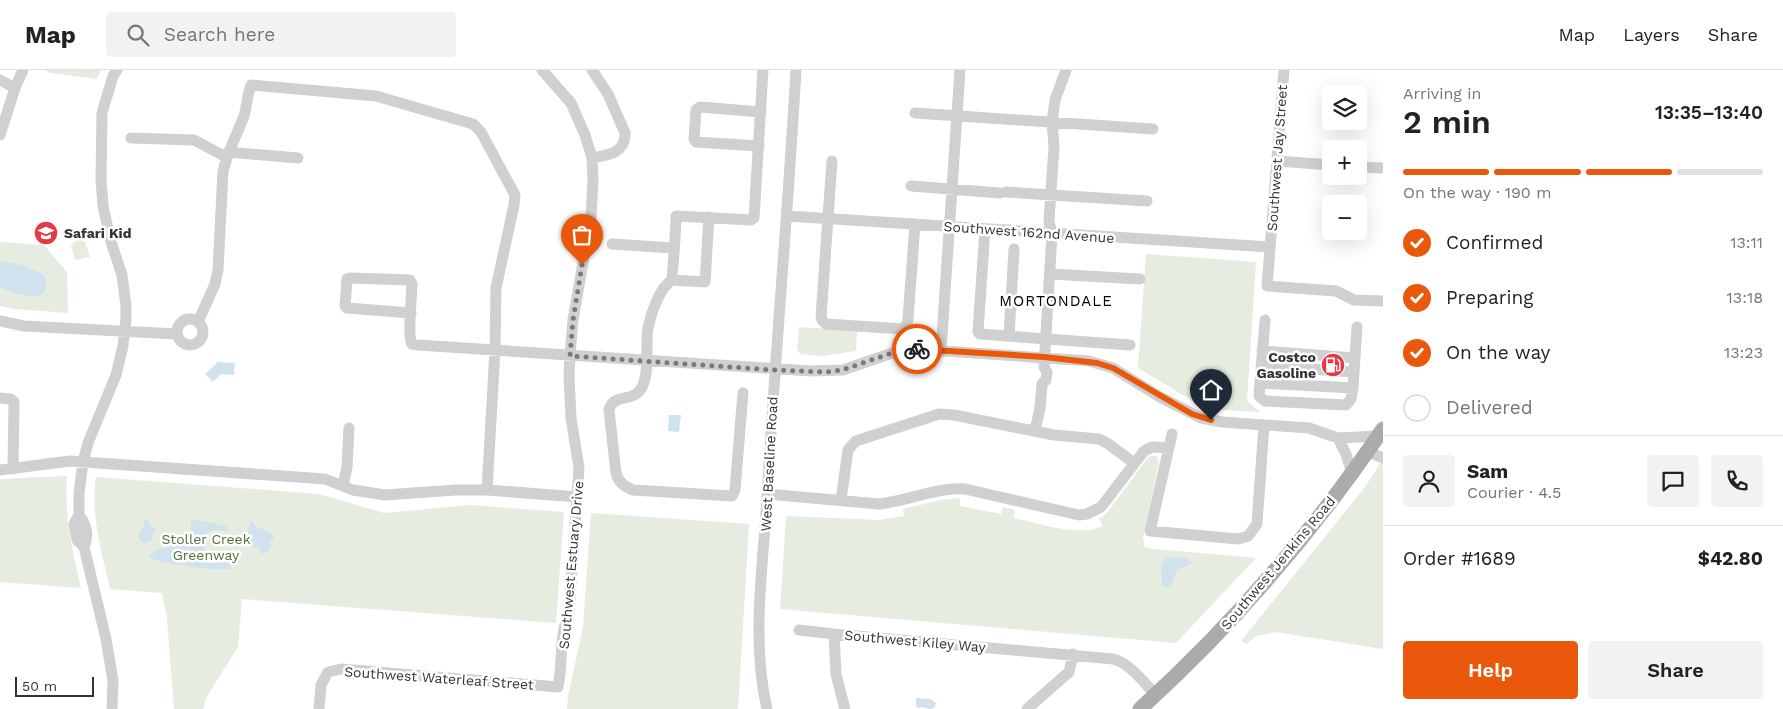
<!DOCTYPE html>
<html lang="en">
<head>
<meta charset="utf-8">
<style>
  :root { --surface:#fff; --page:#f2f2f2; --text:#222; --muted:#767676; --line:#e0e0e0; --accent:#ea580c }
  body { margin:0; font-family:"Work Sans",sans-serif; background:var(--page); color:var(--text); height:100vh; display:flex; flex-direction:column; font-size:19px; white-space:nowrap }
  * { box-sizing:border-box; margin:0 }
  p { font-size:16px; color:var(--muted) }
  .icon { flex:none; width:28px; height:28px; fill:none; stroke:currentColor; stroke-width:2; stroke-linecap:round; stroke-linejoin:round }
  .map { position:relative; flex:1; overflow:hidden }
  .details { display:flex; flex-direction:column; background:var(--surface); width:400px }
  .details>* { flex:none }
  .tools { position:absolute; left:1322px; top:15px; display:grid; gap:10px }
  .tools a { display:grid; place-items:center; width:45px; height:45px; border-radius:5px; background:var(--surface); box-shadow:0 5px 20px #0002; font-size:25px }
  .scale { position:absolute; left:15px; bottom:12px; width:79px; box-sizing:border-box; padding-left:5px; border:2px solid #333; border-top:0; font-size:14px; line-height:18px; white-space:nowrap; color:#333; -webkit-text-stroke:4px #fff; paint-order:stroke }
  .pin { position:absolute; display:grid; place-items:center; width:42px; height:42px; color:#fff; margin:-51px -21px; border-radius:50% 50% 50% 0; rotate:-45deg; box-shadow:0 0 5px #0007 }
  .pin .icon { rotate:45deg }
  .courier { position:absolute; display:grid; place-items:center; width:50px; height:50px; margin:-25px; border:4px solid #ea580c; border-radius:50%; background:#fff; color:#222; box-shadow:0 1px 6px #0007 }
  .head em { font-style:normal; font-weight:600 }
  .head div { display:flex; flex-direction:column-reverse }
  .head { display:flex; align-items:center; justify-content:space-between; height:85px; padding:0 20px }
  h1 { font-size:32px; font-weight:600; line-height:38px }
  .bar { display:grid; grid-template-columns:repeat(4,1fr); gap:8px 5px; align-content:center; height:60px; padding:0 20px }
  .bar i { height:6px; border-radius:4px; background:var(--line) }
  .bar .on { background:var(--accent) }
  .bar p { grid-column:span 4 }
  .line { display:flex; align-items:center; gap:12px; padding:0 20px; border-top:1px solid var(--line) }
  .line div { flex:1 }
  .round { display:grid; place-items:center; flex:none; width:52px; height:52px; border-radius:5px; background:var(--page) }
  ol { padding:0 20px; list-style:none }
  li { display:flex; align-items:center; gap:15px; height:55px }
  li p { margin-inline-start:auto }
  li .icon { padding:5px; border-radius:50%; background:var(--accent); color:#fff; stroke-width:4 }
  li:last-child { color:var(--muted) }
  li i { width:28px; height:28px; border:2px solid var(--line); border-radius:50% }
  .action { display:flex; gap:10px; margin-top:auto; padding:10px 20px }
  .action a { flex:1; height:58px; border-radius:5px; background:var(--accent); color:#fff; font-size:20px; font-weight:600; line-height:58px; text-align:center }
  .action a+a { background:var(--page); color:var(--text) }
  header { display:flex; align-items:center; gap:30px; box-sizing:border-box; height:70px; padding:0 25px; background:var(--surface); border-bottom:1px solid var(--line) }
  header strong { font-size:24px }
  nav { display:flex; gap:28px; margin-inline-start:auto; font-size:18px }
  .search { width:350px; height:45px; background:var(--page); display:flex; align-items:center; gap:12px; box-sizing:border-box; padding:0 18px; border-radius:5px; color:var(--muted); font-size:19px }
  main { display:flex; flex:1; min-height:0 }
  .map>svg:first-child { display:block }
  .green { fill:#e6ecdf }
  .water { fill:#cfe2ee }
  .lines { fill:none; stroke-linecap:round; stroke-linejoin:round }
  .minor { stroke:#d0d0d0; stroke-width:11 }
  .major { stroke:#ababab; stroke-width:15 }
  .done { stroke:#7a7a7a; stroke-width:5; stroke-dasharray:0 9 }
  .route { stroke:#ea580c; stroke-width:6 }
  .labels { text-anchor:middle; stroke-width:5; stroke-linejoin:round; paint-order:stroke }
  .street-label { font-size:14px; fill:#333; stroke:#fff }
  .poi-label { font-size:14px; font-weight:bold; fill:#333; stroke:#fff; text-anchor:start }
  .park-label { font-size:14px; fill:#56703f; stroke:#fff }
  .neighbourhood-label { font-size:15px; letter-spacing:1px; fill:#000; stroke:#fff }
</style>
</head>
<body>
<header>
<strong>Map</strong>
<div class="search"><svg class="icon" aria-label="search" viewBox="0 0 24 24"><circle cx="10" cy="10" r="6"/><path d="M15 15l6 6"/></svg>Search here</div>
<nav><a>Map</a><a>Layers</a><a>Share</a></nav>
</header>
<main>
<div class="map">
<svg width="1383" height="639" viewBox="0 0 1383 639">
  <rect width="100%" height="100%" fill="#fff"/>
  <path class="green" d="M45,0H101L97,9L50,3Z
    M80,170L85,172L90,187L75,190L71,176L75,171Z
    M0,172L44,175L67,202L68,243L14,239L0,236Z
    M1146,184L1256,192L1247,331L1260,342L1223,340L1198,334L1138,298Z
    M799,257L857,261L856,281L823,286L800,284L797,279Z
    M1151,386H1156L1159,391L1143,468L1145,478L1256,488L1176,573L780,539L786,446L879,450L904,446L903,439L941,430L960,428V436L1001,444L1003,437L1015,440L1014,448C1041,453 1078,468 1103,456L1099,449L1107,443L1146,390Z
    M1383,389V579L1276,562L1256,566L1247,574L1241,571L1365,417Z
    M67,406C64,445 72,480 81,518L0,512V409Z
    M96,407L319,424L384,443L471,435L564,442L556,553L242,529L238,577L206,628L203,639H174L167,549L162,523L110,519C102,482 90,444 96,407Z
    M591,443L749,454L738,639H567L568,627L583,557Z"/>
  <path class="water" d="M0,191L22,195L44,205C56,237 15,225 0,217Z
    M218,292L235,293L234,305L221,304L213,312L205,304Z
    M669,345H681L679,362L668,361Z
    M145,449L148,450L149,454L156,459L157,461L154,462L151,471L145,473L140,471L138,466L144,456Z
    M191,449L226,456L228,462C219,460 213,458 206,464L204,487L209,493L228,492L232,498C223,503 155,493 148,486L158,479L179,475L191,464Z
    M250,452H253L258,458C265,460 271,460 274,469L269,472L272,476L269,481L263,484L260,482V478L258,476L251,477L244,469L248,463Z
    M1168,487L1188,488L1192,493L1177,500L1171,516L1166,517L1162,515C1162,506 1158,491 1168,487Z
    M916,628L931,629L936,633L934,638L929,639L923,637L919,638L916,636Z"/>
  <g class="lines">
    <path class="minor" d="M1284,0L1267,216L1336,221L1354,230L1383,231
      M0,10L15,18
      M915,43L1153,59
      M0,65L15,18L23,0
      M131,68L194,70L226,87
      M759,76L696,72L694,69L696,40L700,37L761,42
      M228,82L298,88
      M592,88C608,85 626,83 625,63L608,24L592,0
      M832,91L821,247L822,250L826,254L903,259L907,254L908,249L915,154
      M1277,91L1331,95
      M1359,97L1383,98
      M911,116L1000,123
      M1006,122L1147,131
      M787,146L1270,177
      M985,159L978,262L980,264L1130,275
      M612,174L673,178
      M1050,204L1140,209
      M671,210L705,212L709,147
      M411,243L347,238L345,236L347,209L350,208L410,210L412,214C412,226 407,266 412,274L418,275L811,301L843,300L895,282L916,279L1089,291L1113,298L1160,327L1201,348L1222,352L1309,358L1338,368L1378,366
      M177 262a13 13 0 1 1 26 0a13 13 0 1 1-26 0Z
      M1265,250L1259,326L1265,331L1346,335L1351,329L1353,318
      M0,251L24,256L177,264
      M198,252L215,214L218,200L223,102C227,82 237,65 244,46C247,36 247,25 251,15L376,26L473,54L481,62L515,125L514,135L496,218L495,280L487,420
      M1009,266L1014,179
      M941,281L960,0
      M1262,281L1355,288
      M1261,296L1354,302
      M1260,313L1353,318L1357,257
      M743,323L735,420L732,426L633,420C625,417 618,412 616,403L609,340C613,322 636,334 643,315C650,299 645,275 648,258C651,244 656,230 663,219C665,216 669,213 671,210C673,207 676,154 676,146L751,150L754,148L763,0
      M0,328L11,329L14,332L13,399
      M1035,361L1040,338L1042,314L1046,310L1047,302L1044,297L1052,164L1049,151L1054,76L1052,52L1055,30L1066,0
      M1172,364L1150,461L1238,469L1248,466L1257,454L1264,355
      M1338,368L1346,384L1352,404
      M1368,382L1383,388
      M0,400L70,391L325,409L353,420L385,425L456,420H487L578,427
      M343,416L347,397L349,358
      M767,424L879,434C908,431 936,417 965,419L1079,445L1087,444L1101,437L1144,381L1152,377L1169,378
      M841,430L848,380L856,371L939,344L954,345L1054,365L1099,369L1107,373L1134,393
      M79,445C87,455 89,466 84,477
      M799,560L834,564
      M112,639L113,611L106,569L84,477L77,470L74,454L79,445V423L83,392L88,373L116,305L123,276L126,249V236L122,205L111,172L103,136L101,109L102,43L113,6L117,0
      M319,639L321,615L328,602L341,599L558,617C563,594 559,564 569,543L579,398L571,348L569,306L570,285L573,250L591,147L593,110L592,88L585,65L571,33L542,0
      M767,639C751,570 763,497 767,428C775,285 788,143 796,0
      M845,639L836,604L834,564L1113,589C1130,593 1144,613 1156,625
      M1027,639L1069,602L1073,584"/>
    <path class="major" d="M1140,639C1233,555 1313,462 1383,359"/>
  </g>
  <g class="lines">
    <path class="done" d="M582,195L573,250L570,286L774,300L827,302L842,300L895,282L917,279"/>
    <path class="route" d="M917,279L1044,287L1097,293L1113,298L1192,344L1211,350"/>
  </g>
  <defs>
    <g id="school-disc" transform="scale(1.25)"><circle r="9.5" fill="#e63946" stroke="#fff"/><path d="M0-5L7-2L0 1L-7-2ZM-4 1L0 2.5L4 1V4Q0 6-4 4Z" fill="#fff"/></g>
    <g id="fuel-disc" transform="scale(1.25)"><circle r="9.5" fill="#e63946" stroke="#fff"/><path d="M-5.5-6h7V0h2V4h1.3V-2.5L3-4.5l.8-.8L6-3V5H2.5V1h-1V6h-7ZM-4.2-4.7v3.2H.2V-4.7Z" fill="#fff"/></g>
  </defs>
  <g fill-rule="evenodd">
    <use href="#school-disc" x="46" y="163"/>
    <use href="#fuel-disc" x="1333" y="295"/>
  </g>
  <g class="labels">
    <g class="street-label">
      <text transform="translate(1277 88) rotate(-86)" y="5">Southwest Jay Street</text>
      <text transform="translate(1029 162) rotate(4)" y="5">Southwest 162nd Avenue</text>
      <text transform="translate(769 394) rotate(-87)" y="5">West Baseline Road</text>
      <text transform="translate(1278 493) rotate(-50)" y="5">Southwest Jenkins Road</text>
      <text transform="translate(571 495) rotate(-85)" y="5">Southwest Estuary Drive</text>
      <text transform="translate(915 571) rotate(5)" y="5">Southwest Kiley Way</text>
      <text transform="translate(439 608) rotate(4)" y="5">Southwest Waterleaf Street</text>
    </g>
    <g class="poi-label">
      <text x="64" y="168">Safari Kid</text>
      <text x="1316" y="292" text-anchor="end">Costco<tspan x="1316" dy="16">Gasoline</tspan></text>
    </g>
    <g class="park-label">
      <text x="206" y="474">Stoller Creek<tspan x="206" dy="16">Greenway</tspan></text>
    </g>
    <g class="neighbourhood-label">
      <text x="1056" y="236">MORTONDALE</text>
    </g>
  </g>
</svg>
<div class="tools">
<a><svg class="icon" aria-label="layers" viewBox="0 0 24 24"><path d="M12 4l9 5-9 5-9-5zM3 14l9 5 9-5"/></svg></a>
<a>+</a>
<a>−</a>
</div>
<div class="scale">50 m</div>
<div class="pin" style="left:582px;top:195px;background:#ea580c"><svg class="icon" aria-label="bag" viewBox="0 0 24 24"><path d="M5 8h14l-1 12H6zM9 8a3 3 0 0 1 6 0"/></svg></div>
<div class="pin" style="left:1211px;top:350px;background:#1f2937"><svg class="icon" aria-label="home" viewBox="0 0 24 24"><path d="M3 11l9-7 9 7M6 9v11h12V9"/></svg></div>
<div class="courier" style="left:917px;top:279px"><svg class="icon" aria-label="bike" viewBox="0 0 24 24"><circle cx="6" cy="16" r="4"/><circle cx="18" cy="16" r="4"/><path d="M6 16l4-8h5l3 8M10 8l3 8H6M13 5h3"/></svg></div>
</div>
<section class="details">
<div class="head"><div><h1>2 min</h1><p>Arriving in</p></div><em>13:35–13:40</em></div>
<div class="bar"><i class="on"></i><i class="on"></i><i class="on"></i><i></i><p>On the way · 190 m</p></div>
<ol>
<li><svg class="icon" aria-label="check" viewBox="0 0 24 24"><path d="M5 12l5 5 9-10"/></svg>Confirmed<p>13:11</p></li>
<li><svg class="icon" aria-label="check" viewBox="0 0 24 24"><path d="M5 12l5 5 9-10"/></svg>Preparing<p>13:18</p></li>
<li><svg class="icon" aria-label="check" viewBox="0 0 24 24"><path d="M5 12l5 5 9-10"/></svg>On the way<p>13:23</p></li>
<li><i></i>Delivered</li>
</ol>
<div class="line" style="height:90px"><a class="round"><svg class="icon" aria-label="person" viewBox="0 0 24 24"><circle cx="12" cy="8" r="4"/><path d="M4 21q1-7 8-7t8 7"/></svg></a><div><b>Sam</b><p>Courier · 4.5</p></div><a class="round"><svg class="icon" aria-label="chat" viewBox="0 0 24 24"><path d="M4 5h16v11H9l-5 4z"/></svg></a><a class="round"><svg class="icon" aria-label="phone" viewBox="0 0 24 24"><path d="M5 4h4l2 5-3 2q2 4 5 5l2-3 5 2v4C11 20 4 13 5 4z"/></svg></a></div>
<div class="line" style="height:65px"><div>Order #1689</div><b>$42.80</b></div>
<div class="action"><a>Help</a><a>Share</a></div>
</section>
</main>
</body>
</html>
